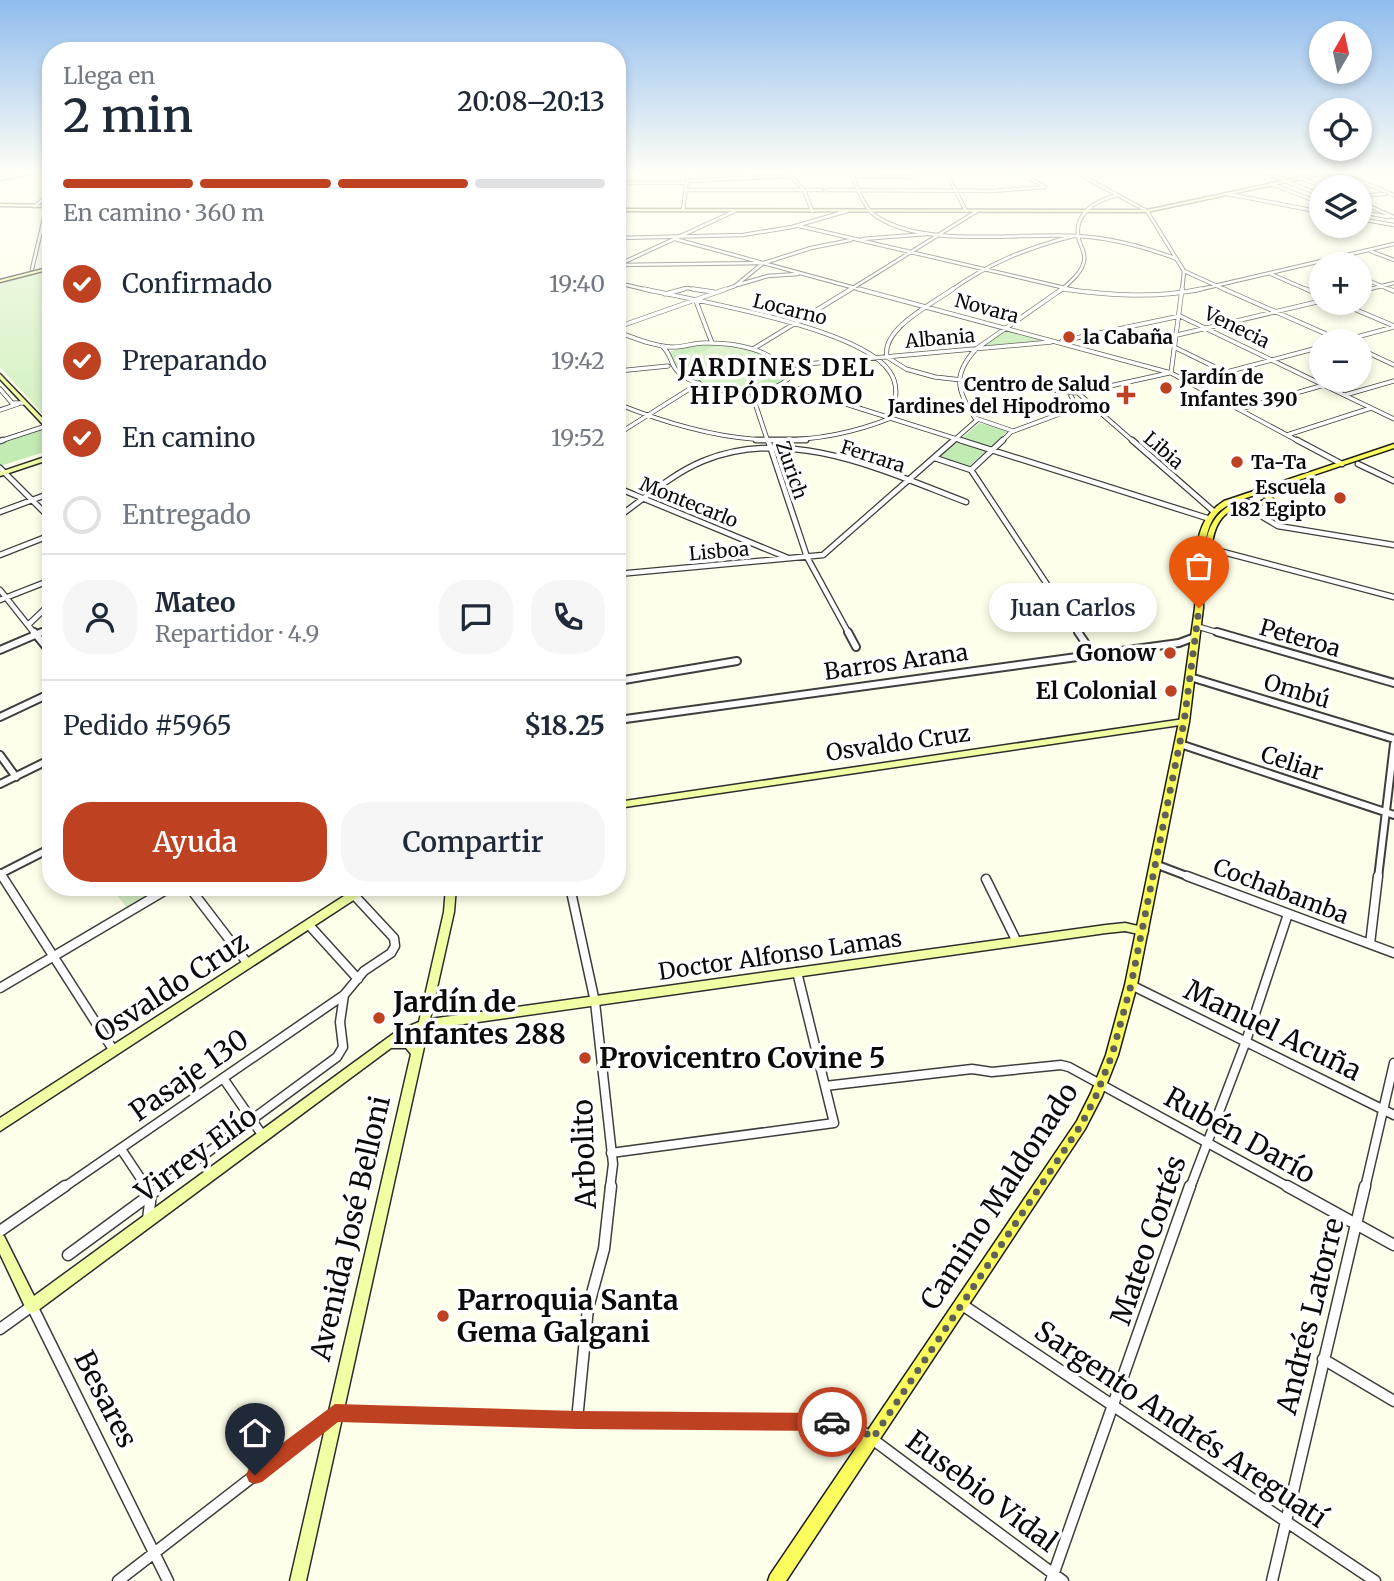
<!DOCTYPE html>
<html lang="es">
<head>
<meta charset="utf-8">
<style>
  :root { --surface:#fff; --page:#f6f6f7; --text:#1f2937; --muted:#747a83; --line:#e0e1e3; --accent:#be4121 }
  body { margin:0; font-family:Merriweather,serif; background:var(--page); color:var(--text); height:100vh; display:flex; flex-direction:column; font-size:26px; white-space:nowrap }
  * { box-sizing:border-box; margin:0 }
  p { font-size:23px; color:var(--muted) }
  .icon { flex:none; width:38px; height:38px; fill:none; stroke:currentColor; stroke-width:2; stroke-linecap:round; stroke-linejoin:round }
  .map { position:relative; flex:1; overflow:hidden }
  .drawer { position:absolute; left:42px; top:42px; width:584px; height:854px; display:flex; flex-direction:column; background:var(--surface); border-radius:28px; box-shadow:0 4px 10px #0003 }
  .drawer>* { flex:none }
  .needle { width:46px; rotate:9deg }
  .fabs { position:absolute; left:1309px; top:21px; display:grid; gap:14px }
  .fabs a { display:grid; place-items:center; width:63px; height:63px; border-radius:50%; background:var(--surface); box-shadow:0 4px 10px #0003; font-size:35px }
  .pin { position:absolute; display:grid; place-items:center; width:60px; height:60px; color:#fff; margin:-72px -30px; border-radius:50% 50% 50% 0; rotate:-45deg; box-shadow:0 0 7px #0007 }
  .pin .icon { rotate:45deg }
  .courier { position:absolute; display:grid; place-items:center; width:70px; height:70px; margin:-35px; border:5px solid #be4121; border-radius:50%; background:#fff; color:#222; box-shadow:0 2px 9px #0007 }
  .bubble { position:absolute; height:49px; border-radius:24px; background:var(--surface); box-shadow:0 4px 10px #0003; font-size:23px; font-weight:600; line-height:49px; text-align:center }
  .overview em { font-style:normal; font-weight:600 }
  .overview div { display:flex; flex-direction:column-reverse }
  .overview { display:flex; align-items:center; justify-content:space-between; height:119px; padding:0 21px }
  h1 { font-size:46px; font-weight:600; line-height:52px }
  .bar { display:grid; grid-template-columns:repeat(4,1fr); gap:10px 7px; align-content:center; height:84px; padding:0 21px }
  .bar i { height:9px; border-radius:5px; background:var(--line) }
  .bar .active { background:var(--accent) }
  .bar p { grid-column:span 4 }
  .line { display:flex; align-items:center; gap:18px; padding:0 21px; border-top:2px solid var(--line) }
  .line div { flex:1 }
  .round { display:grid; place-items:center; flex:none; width:74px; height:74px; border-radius:28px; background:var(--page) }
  ol { padding:0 21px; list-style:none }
  li { display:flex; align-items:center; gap:21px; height:77px }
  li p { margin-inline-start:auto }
  li .icon { padding:7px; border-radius:50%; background:var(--accent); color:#fff; stroke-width:4 }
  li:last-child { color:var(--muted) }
  li i { width:38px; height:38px; border:4px solid var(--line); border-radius:50% }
  .primary-button { display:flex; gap:14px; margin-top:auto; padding:14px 21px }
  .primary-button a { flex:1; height:80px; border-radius:28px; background:var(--accent); color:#fff; font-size:28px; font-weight:600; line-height:80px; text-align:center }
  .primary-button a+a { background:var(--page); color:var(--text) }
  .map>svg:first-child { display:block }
  .green { fill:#c2eab3 }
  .pitch { fill:#d7f1c5 }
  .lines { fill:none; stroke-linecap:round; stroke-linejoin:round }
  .stream { stroke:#3369d0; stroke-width:2 }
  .street-far5-casing { stroke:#3e3e3e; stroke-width:4.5 }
  .street-far4-casing { stroke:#3e3e3e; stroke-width:5 }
  .street-far3-casing { stroke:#3e3e3e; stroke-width:7 }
  .street-far2-casing { stroke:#3e3e3e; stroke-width:10 }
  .street-far1-casing { stroke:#3e3e3e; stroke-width:11 }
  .street-casing { stroke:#3e3e3e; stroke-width:13 }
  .secondary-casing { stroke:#2d2d2d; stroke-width:3 }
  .primary-casing { stroke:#1c1c1c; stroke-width:3 }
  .street-far5 { stroke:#fff; stroke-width:2.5 }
  .street-far4 { stroke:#fff; stroke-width:3.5 }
  .street-far3 { stroke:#fff; stroke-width:4.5 }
  .street-far2 { stroke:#fff; stroke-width:6 }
  .street-far1 { stroke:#fff; stroke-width:8 }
  .street { stroke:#fff; stroke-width:10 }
  .secondary { fill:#f2ffa5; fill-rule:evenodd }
  .primary { fill:#fbfc5d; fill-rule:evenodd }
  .route { fill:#be4121 }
  .done { stroke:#606059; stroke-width:7; stroke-dasharray:0 12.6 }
  .poi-dot { fill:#be4121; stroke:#fff; stroke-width:2.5 }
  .labels { text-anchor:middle; stroke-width:7; stroke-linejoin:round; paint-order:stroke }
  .far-street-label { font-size:19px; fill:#0b0b0b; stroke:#fff }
  .far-poi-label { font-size:19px; font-weight:bold; fill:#0b0b0b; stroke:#fff; text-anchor:start }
  .street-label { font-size:23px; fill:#0b0b0b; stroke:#fff }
  .poi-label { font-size:23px; font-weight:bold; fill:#0b0b0b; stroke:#fff; text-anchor:end }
  .far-district-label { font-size:24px; font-weight:bold; letter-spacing:2px; fill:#0b0b0b; stroke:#fff }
  .near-street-label { font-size:28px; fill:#0b0b0b; stroke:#fff }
  .near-poi-label { font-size:28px; font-weight:bold; fill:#0b0b0b; stroke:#fff; text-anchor:start }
</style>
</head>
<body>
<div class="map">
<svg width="1394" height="1581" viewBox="0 0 1394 1581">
  <rect width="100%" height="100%" fill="#feffea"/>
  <path class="green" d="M1007,330L1045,341L990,347L985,345Z
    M700,344C734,346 765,346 786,375L785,380C761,398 678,391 668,358L671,351Z
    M979,423L1005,429L1007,432L991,447L962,438Z
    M41,430L51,438V450L0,466V442Z
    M958,441L985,449L986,451L968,467L939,457Z"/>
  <path class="pitch" d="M51,269V423L0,367V283Z
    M717,345L752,351L772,359C781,381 747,389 729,388C711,387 689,379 677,369L688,361L683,356L692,351L699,353Z
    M111,887H164L127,908Z"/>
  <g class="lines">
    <path class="stream" d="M0,181L48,171"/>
    <g class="street-far5-casing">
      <path id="street-far5" d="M724,171H806
        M849,171C857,184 861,203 872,213C917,250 1022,232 1078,236C1112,238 1145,247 1177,259
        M863,171H1025
        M1073,171L1147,211L1184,271L1182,291
        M1260,171L1321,195
        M1336,171L1394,195
        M946,172L966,211
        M1019,172L1045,187
        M790,175L804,190L812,211
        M852,176L911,177L914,176L913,172
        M1300,178L1324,187
        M687,181L792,176
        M618,183H687
        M1271,184L1321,203
        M686,190H822
        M827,190L993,191L1045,187
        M1228,194L1321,212
        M1360,196L1385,194
        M1360,202L1394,217
        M35,206L51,193
        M683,210L688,171
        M1360,212L1389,217
        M1360,219L1394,225
        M799,226L1078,291
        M618,238L743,235L792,227L847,211
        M675,239L866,291
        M862,239L927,234
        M1370,251L1394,260
        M622,263L735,211
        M618,265L764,263L811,248L851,240
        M32,269L47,206
        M1184,271L1228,291
        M1271,274L1310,291
        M1360,277L1393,291
        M618,283L652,291
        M737,285L768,276L798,274
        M678,291L687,288L704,291
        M721,291L735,286L762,264
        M848,291L977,211
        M950,291C989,263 1027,248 1073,236
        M1060,291C1069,283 1082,273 1084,261C1086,253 1081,247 1079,240C1072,213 1097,200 1118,195
        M1193,291L1394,244
        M1362,291L1394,283"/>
    </g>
    <g class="street-far4-casing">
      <path id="street-far4" d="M693,289L714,292
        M859,289L1171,373L1300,442
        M953,289C932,304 881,329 887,357L906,369L935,377L1078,393L1169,373
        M1063,289C1109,295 1155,299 1201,289
        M1224,289L1342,341
        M1306,289L1321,295
        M1389,289L1394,291
        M1360,291L1369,289
        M665,294L684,289
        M696,301L712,343
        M1340,303L1394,326
        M618,327L726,289
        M618,332C635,338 653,346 671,347C682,348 692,343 703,343C731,342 779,348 788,379C764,401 709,393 683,376C669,367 673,355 662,346
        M1177,335L1321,301
        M1062,341L1180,316L1394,419
        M1342,341L1394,327
        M1176,348L1225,372
        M753,349L851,289
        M1360,349L1394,365
        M784,366L1051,342
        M618,371L668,366
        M1171,373L1182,289
        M1189,382L1321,347
        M786,385L966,442
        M0,389L12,403H23
        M751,391L768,442
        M1078,393L1134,442
        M1345,395L1394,381
        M1071,396L1075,403L1082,406
        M618,404C710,441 796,456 891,418C895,402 900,387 890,372C862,328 697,301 644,289
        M1240,409L1324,385
        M0,410L18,404
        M1013,431L975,418C956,390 953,374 976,349L1062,289
        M618,434L699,383
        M1287,435L1371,408
        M0,441L46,426
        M952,442L977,420
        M1001,442L1011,432L1089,403"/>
    </g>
    <g class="street-far3-casing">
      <path id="street-far3" d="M756,440H806
        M768,440L807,557L849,634
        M960,440L1207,518
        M1132,440L1212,510
        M1297,440L1342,464
        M0,441L3,440
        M935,458L971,470L1080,634
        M1358,464L1394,481
        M0,468L51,519
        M971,470L1003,440
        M618,488L788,558
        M1239,503L1278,526L1394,545
        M0,512L51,493
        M618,517C645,498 672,474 703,461C791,425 884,471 966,502
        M1204,547L1394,597
        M0,555L51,535
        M618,574L823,555L954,440
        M0,590L35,634
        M0,600L51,580
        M1008,601L1056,597
        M1063,608L1113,601
        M1071,621L1116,615
        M28,625L51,603
        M1196,626L1223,634
        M38,634L51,628"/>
    </g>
    <g class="street-far2-casing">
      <path id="street-far2" d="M34,632L51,653
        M848,632L856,647
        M1078,632L1093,654
        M1217,632L1394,683
        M0,650L42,632
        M1190,677L1394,739
        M618,681L737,661
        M0,717L51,693
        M618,720L1179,643L1195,637
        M1180,744L1394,815
        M0,755L16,777
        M0,784L51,759
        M1155,864L1192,878
        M0,873L3,878
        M0,874L51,848
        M1378,878L1394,744"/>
    </g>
    <g class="street-far1-casing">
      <path id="street-far1" d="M2,876L114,1051
        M1187,876L1394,953
        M986,879L1016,940
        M189,887L248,964
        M570,887L595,1002L613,1164L610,1188
        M309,925L358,979
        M1370,944L1378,876
        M1131,985L1394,1115
        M0,988L171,887
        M223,1078L263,1136
        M825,1086L972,1069L992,1072L1061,1065L1069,1067L1290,1188
        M121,1149L147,1188
        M611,1153L834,1123L797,972
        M63,1188L344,995L364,971L391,953L395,946L394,938L354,895
        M159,1188L337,1057L343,1047L340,1022L344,995
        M1190,1188L1246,1041L1288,914
        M1365,1188L1394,1063"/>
    </g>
    <g class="street-casing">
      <path id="street" d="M146,1186L151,1194L148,1219
        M1287,1186L1394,1245
        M0,1231L65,1186
        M68,1255L162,1186
        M961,1304L1375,1581
        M0,1329L32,1306L168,1581
        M1323,1359L1394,1401
        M577,1420L588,1308L604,1249L611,1186
        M118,1581L335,1413L852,1424L1063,1581
        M1051,1581L1190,1186
        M1272,1581L1365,1186"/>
    </g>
    <g class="secondary-casing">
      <path id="secondary" d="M1342,171H1351L1315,176L1147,212L618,211V209L1147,210L1315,174Z
        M0,204L51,205V207L0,206Z
        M51,267V269L0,282V280Z
        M0,374L51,427V433L0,379Z
        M51,455V459L0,476V472Z
        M1184,719L1188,722L1187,724L618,808V802Z
        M358,887H371L369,890L0,1131V1118Z
        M446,887H456L454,912L430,1019L1106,925L1125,923L1147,928L1148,931L1147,934L1143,935L1125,931L1106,933L428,1029L306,1581H290L411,1054L406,1048H391L37,1311L32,1313L27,1311L0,1254V1234L4,1236L34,1296L397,1031L419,1022L444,912ZM416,1033L414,1041L409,1038H404Z"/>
    </g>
    <g class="primary-casing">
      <path id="primary" d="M1394,444V448L1266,491L1274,500L1273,501C1262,505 1251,508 1240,502L1244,500L1259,502L1266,499L1261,493C1222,506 1209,508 1204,553C1207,530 1213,514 1234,503L1240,504C1234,509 1227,512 1222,518C1211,531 1211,552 1210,568L1206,570L1203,569V608L1189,722L1137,985L1118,1055L1102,1096L1085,1129L786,1581H768L770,1575L1077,1121L1091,1093L1106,1055L1125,985L1179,722L1195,608L1196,591L1194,586C1197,553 1193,521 1224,501Z"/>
    </g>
    <use href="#street-far5" class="street-far5"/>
    <use href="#street-far4" class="street-far4"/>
    <use href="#street-far3" class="street-far3"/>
    <use href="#street-far2" class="street-far2"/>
    <use href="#street-far1" class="street-far1"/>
    <use href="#street" class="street"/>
    <use href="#secondary" class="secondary"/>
    <use href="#primary" class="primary"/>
  </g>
  <linearGradient id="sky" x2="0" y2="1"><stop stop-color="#90bcee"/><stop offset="0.44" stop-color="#fffff6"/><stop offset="1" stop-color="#fffff6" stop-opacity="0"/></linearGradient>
  <rect width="1394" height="392" fill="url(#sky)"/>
  <path class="route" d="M335,1404L577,1411L832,1413L839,1416L841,1422L839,1429L832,1431L577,1429L338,1422L262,1482L255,1484L249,1482L246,1475L249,1468Z"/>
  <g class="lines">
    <path class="done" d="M832,1422L855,1426L873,1438L1081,1125L1096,1096L1112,1055L1131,985L1184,722L1199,608"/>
  </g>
  <g class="poi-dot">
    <circle cx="1069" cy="337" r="7"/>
    <circle cx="1166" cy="388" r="7"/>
    <path d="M1122.5 384.5h7v7h7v7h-7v7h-7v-7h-7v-7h7z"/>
    <circle cx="1237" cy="462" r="7"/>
    <circle cx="1340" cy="498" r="7"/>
    <circle cx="1170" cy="653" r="7"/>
    <circle cx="1171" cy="691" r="7"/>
    <circle cx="379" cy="1018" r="7"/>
    <circle cx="585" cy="1058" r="7"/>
    <circle cx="443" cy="1316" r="7"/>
  </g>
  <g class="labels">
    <g class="far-street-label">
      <text transform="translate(987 308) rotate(15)" y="7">Novara</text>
      <text transform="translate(790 309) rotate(14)" y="7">Locarno</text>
      <text transform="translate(1237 327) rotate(26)" y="7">Venecia</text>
      <text transform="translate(940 338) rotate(-5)" y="7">Albania</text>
      <text transform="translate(1164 450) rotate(41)" y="7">Libia</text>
      <text transform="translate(873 456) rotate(18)" y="7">Ferrara</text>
      <text transform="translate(792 470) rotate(71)" y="7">Zurich</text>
      <text transform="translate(689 502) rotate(22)" y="7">Montecarlo</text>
      <text transform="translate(719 551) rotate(-5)" y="7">Lisboa</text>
    </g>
    <g class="far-poi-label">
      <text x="1083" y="344">la Cabaña</text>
      <text x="1180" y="384">Jardín de<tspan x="1180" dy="22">Infantes 390</tspan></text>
      <text x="1110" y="391" text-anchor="end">Centro de Salud<tspan x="1110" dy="22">Jardines del Hipodromo</tspan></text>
      <text x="1251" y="469">Ta-Ta</text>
      <text x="1326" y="494" text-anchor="end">Escuela<tspan x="1326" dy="22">182 Egipto</tspan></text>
    </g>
    <g class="street-label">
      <text transform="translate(1300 638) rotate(16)" y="8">Peteroa</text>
      <text transform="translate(896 662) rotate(-8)" y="8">Barros Arana</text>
      <text transform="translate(1297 691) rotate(17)" y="8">Ombú</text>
      <text transform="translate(898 743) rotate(-8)" y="8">Osvaldo Cruz</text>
      <text transform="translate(1292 763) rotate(18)" y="8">Celiar</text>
      <text transform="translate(1281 891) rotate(21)" y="8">Cochabamba</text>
      <text transform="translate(780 955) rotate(-8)" y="8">Doctor Alfonso Lamas</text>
    </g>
    <g class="poi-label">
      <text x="1156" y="661">Gonow</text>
      <text x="1157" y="699">El Colonial</text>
    </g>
    <g class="far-district-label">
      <text x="777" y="376">JARDINES DEL<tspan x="777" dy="28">HIPÓDROMO</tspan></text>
    </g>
    <g class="near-street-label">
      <text transform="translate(171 987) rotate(-33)" y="10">Osvaldo Cruz</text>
      <text transform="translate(1273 1030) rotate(26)" y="10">Manuel Acuña</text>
      <text transform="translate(189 1075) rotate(-35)" y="10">Pasaje 130</text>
      <text transform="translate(1240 1135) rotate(29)" y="10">Rubén Darío</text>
      <text transform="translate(196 1154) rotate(-36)" y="10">Virrey Elío</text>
      <text transform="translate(584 1154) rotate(-92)" y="10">Arbolito</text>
      <text transform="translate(999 1196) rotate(-57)" y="10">Camino Maldonado</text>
      <text transform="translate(350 1228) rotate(-77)" y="10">Avenida José Belloni</text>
      <text transform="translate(1148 1240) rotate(-71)" y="10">Mateo Cortés</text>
      <text transform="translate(1310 1316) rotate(-76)" y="10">Andrés Latorre</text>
      <text transform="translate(106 1399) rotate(63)" y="10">Besares</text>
      <text transform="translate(1181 1424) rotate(34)" y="10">Sargento Andrés Areguatí</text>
      <text transform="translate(982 1491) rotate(37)" y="10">Eusebio Vidal</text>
    </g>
    <g class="near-poi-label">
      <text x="393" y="1012">Jardín de<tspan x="393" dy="32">Infantes 288</tspan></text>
      <text x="599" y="1068">Provicentro Covine 5</text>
      <text x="457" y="1310">Parroquia Santa<tspan x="457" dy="32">Gema Galgani</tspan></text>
    </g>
  </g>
</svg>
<div class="fabs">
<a><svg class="needle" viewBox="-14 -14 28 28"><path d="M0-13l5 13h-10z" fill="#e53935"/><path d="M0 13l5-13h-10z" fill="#747a83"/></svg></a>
<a><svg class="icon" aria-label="locate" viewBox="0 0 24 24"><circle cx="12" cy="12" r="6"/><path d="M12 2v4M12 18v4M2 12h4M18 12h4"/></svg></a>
<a><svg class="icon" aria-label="layers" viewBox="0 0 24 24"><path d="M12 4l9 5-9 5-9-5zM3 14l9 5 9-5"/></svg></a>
<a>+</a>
<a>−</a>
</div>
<div class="pin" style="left:1199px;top:608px;background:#ea580c"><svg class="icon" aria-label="bag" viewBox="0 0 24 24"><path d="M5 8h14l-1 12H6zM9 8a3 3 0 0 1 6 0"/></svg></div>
<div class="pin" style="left:255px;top:1475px;background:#1f2937"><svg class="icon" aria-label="home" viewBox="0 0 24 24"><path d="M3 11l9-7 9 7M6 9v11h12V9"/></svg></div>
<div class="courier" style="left:832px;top:1422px"><svg class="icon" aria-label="car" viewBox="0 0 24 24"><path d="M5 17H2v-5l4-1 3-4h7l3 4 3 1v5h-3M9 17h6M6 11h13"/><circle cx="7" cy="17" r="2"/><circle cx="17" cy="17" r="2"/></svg></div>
<div class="bubble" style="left:989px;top:583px;width:168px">Juan Carlos</div>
<section class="drawer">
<div class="overview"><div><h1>2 min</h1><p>Llega en</p></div><em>20:08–20:13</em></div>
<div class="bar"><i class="active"></i><i class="active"></i><i class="active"></i><i></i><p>En camino · 360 m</p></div>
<ol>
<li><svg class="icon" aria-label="check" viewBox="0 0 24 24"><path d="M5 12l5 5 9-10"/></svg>Confirmado<p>19:40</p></li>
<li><svg class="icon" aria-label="check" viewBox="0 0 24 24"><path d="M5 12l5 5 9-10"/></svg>Preparando<p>19:42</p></li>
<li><svg class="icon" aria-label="check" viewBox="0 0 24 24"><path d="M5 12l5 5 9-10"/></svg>En camino<p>19:52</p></li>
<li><i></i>Entregado</li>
</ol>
<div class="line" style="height:126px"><a class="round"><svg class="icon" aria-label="person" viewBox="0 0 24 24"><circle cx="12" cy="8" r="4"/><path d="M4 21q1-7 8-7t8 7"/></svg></a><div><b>Mateo</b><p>Repartidor · 4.9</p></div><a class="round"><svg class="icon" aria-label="chat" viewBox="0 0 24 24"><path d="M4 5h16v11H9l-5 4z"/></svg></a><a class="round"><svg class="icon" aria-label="phone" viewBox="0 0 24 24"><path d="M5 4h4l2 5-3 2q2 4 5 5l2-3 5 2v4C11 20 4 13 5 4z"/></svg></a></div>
<div class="line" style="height:91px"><div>Pedido #5965</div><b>$18.25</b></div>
<div class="primary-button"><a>Ayuda</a><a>Compartir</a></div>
</section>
</div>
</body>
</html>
